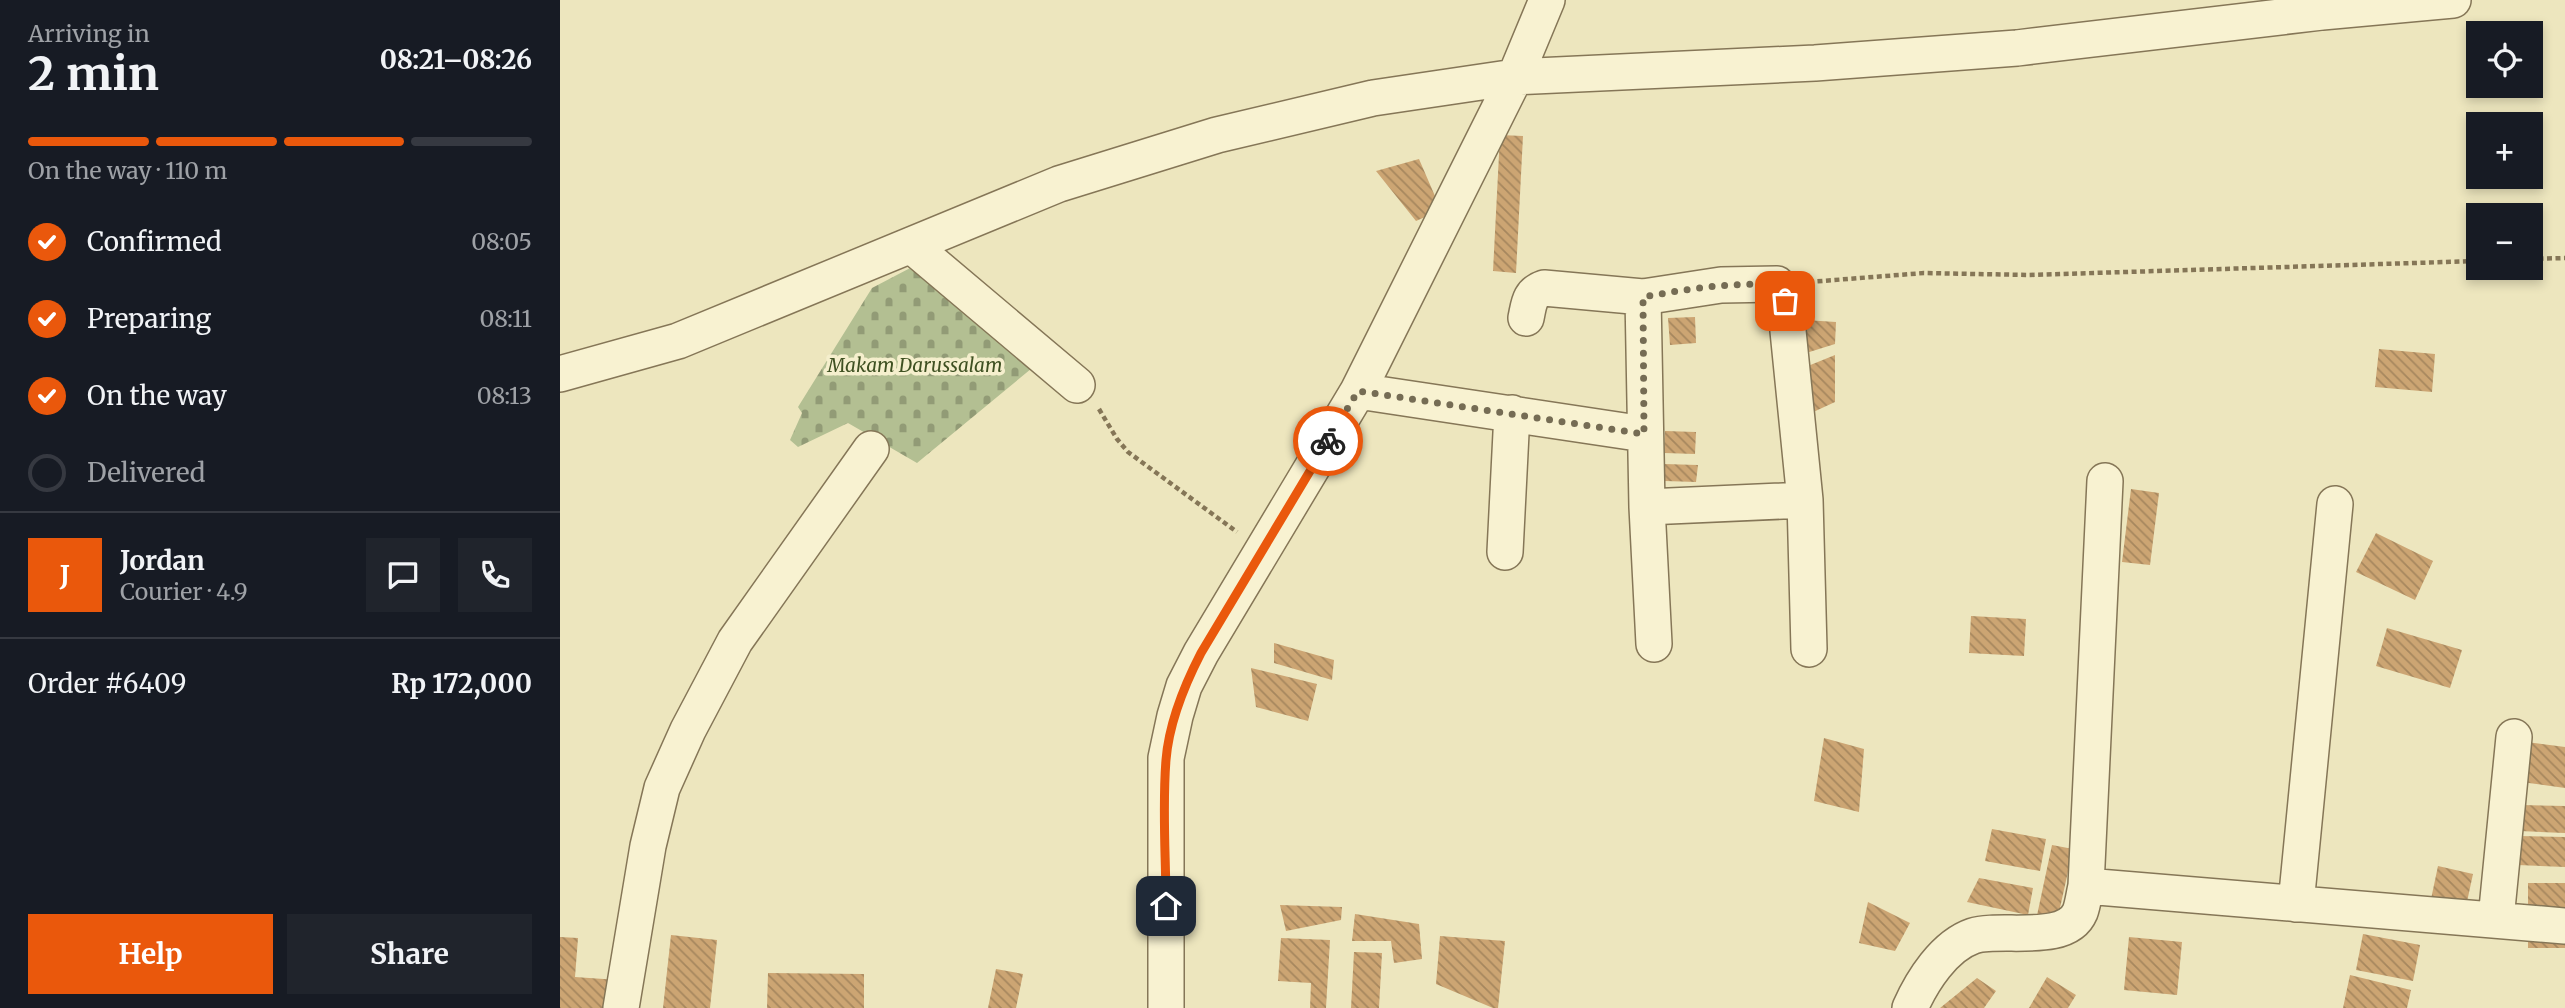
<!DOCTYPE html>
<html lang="en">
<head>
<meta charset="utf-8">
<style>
  :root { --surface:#171b24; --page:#20242c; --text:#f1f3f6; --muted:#9ea1a6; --line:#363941; --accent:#ea580c }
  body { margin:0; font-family:Merriweather,serif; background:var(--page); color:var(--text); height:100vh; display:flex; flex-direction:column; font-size:26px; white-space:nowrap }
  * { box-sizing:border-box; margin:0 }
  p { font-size:23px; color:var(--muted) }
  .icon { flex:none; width:38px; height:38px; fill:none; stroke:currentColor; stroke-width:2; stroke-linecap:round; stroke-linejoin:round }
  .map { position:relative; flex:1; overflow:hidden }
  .panel { display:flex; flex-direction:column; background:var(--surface); width:560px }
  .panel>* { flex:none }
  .fabs { position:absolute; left:1906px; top:21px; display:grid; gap:14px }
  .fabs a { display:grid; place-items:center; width:77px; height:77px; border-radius:0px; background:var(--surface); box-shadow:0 4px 10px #0003; font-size:35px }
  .pin { position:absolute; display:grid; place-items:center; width:60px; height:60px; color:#fff; margin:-30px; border-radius:14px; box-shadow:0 4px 10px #0006 }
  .courier { position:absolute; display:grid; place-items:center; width:70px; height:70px; margin:-35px; border:5px solid #ea580c; border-radius:50%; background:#fff; color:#222; box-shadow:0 2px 9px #0007 }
  .overview em { font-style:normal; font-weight:700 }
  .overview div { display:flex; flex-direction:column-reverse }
  .overview { display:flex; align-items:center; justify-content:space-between; height:119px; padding:0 28px }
  h1 { font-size:46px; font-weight:700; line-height:52px }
  .bar { display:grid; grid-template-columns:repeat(4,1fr); gap:10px 7px; align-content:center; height:84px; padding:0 28px }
  .bar i { height:9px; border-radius:5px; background:var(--line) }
  .bar .on { background:var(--accent) }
  .bar p { grid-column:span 4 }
  .line { display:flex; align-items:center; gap:18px; padding:0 28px; border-top:2px solid var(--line) }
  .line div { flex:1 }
  .round { display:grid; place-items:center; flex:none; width:74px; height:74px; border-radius:0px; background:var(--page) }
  ol { padding:0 28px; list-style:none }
  li { display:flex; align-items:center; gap:21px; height:77px }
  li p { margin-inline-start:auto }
  li .icon { padding:7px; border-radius:50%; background:var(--accent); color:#fff; stroke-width:4 }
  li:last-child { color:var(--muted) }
  li i { width:38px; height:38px; border:4px solid var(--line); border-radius:50% }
  .action { display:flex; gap:14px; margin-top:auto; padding:14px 28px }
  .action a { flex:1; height:80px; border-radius:0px; background:var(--accent); color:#fff; font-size:28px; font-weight:700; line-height:80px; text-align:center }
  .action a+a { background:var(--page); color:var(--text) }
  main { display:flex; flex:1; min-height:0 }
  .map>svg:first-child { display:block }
  .cemetery { fill:url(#cemetery-stones) }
  .building { fill:url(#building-back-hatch) }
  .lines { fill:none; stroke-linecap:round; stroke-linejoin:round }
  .minor-casing { stroke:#857657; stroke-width:38 }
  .path { stroke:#857657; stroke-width:4.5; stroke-dasharray:5 3.5; stroke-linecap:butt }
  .minor { stroke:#f8f2d1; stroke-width:35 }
  .done { stroke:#756c54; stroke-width:7; stroke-dasharray:0 12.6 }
  .route { stroke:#ea580c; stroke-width:9 }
  .labels { text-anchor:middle; stroke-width:7; stroke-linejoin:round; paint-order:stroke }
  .park-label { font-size:19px; font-style:italic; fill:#3f5122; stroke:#f5efcd }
</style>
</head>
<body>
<main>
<section class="panel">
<div class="overview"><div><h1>2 min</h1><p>Arriving in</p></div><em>08:21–08:26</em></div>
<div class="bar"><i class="on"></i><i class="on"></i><i class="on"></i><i></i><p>On the way · 110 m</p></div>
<ol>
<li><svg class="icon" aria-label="check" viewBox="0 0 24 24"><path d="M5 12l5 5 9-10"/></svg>Confirmed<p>08:05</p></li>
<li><svg class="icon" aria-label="check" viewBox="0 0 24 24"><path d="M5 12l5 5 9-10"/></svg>Preparing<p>08:11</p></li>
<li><svg class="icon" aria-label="check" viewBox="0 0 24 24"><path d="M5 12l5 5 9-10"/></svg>On the way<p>08:13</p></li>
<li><i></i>Delivered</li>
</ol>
<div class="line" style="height:126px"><b class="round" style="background:var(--accent);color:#fff">J</b><div><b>Jordan</b><p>Courier · 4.9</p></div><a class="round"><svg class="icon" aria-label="chat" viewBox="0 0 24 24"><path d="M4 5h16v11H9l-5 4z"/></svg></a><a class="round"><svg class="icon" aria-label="phone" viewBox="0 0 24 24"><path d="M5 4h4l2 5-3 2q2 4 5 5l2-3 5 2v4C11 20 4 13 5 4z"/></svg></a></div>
<div class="line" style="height:91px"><div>Order #6409</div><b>Rp 172,000</b></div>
<div class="action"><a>Help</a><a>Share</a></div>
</section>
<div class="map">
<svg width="2005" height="1008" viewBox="0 0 2005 1008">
  <defs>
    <pattern id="cemetery-stones" width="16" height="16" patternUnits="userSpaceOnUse" patternTransform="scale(1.75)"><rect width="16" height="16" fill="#b3bf92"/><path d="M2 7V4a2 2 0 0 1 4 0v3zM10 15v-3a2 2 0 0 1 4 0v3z" fill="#929b76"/></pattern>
    <pattern id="building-back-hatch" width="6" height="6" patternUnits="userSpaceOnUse" patternTransform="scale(1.75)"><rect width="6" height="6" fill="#cca573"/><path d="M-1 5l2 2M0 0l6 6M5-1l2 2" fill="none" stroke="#a6875e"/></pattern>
  </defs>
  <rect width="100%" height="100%" fill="#ede6be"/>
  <path class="cemetery" d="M354,266L477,364L357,463L288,423L238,447L230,440L242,413L238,407L312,288Z"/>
  <path class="building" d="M940,135L963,136L956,273L933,271Z
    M859,159L881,210L856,221L816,171Z
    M1135,317L1136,343L1110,345L1108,318Z
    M1245,320L1276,322L1275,344L1243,354Z
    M1819,349L1875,354L1872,392L1815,387Z
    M1275,355V402L1249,414L1243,368Z
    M1105,431L1136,432L1135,454L1104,453Z
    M1104,464L1138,465L1136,482L1105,481Z
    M1571,489L1599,493L1590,565L1562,562Z
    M1816,533L1873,561L1855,600L1796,572Z
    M1411,616L1466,619L1464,656L1409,653Z
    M1827,628L1902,650L1890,688L1816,666Z
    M714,643L774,660L772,680L714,663Z
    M691,668L757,684L748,721L696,707Z
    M1264,738L1304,749L1299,812L1254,801Z
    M1959,741L2005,747V788L1954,781Z
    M1961,805L2005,806V833L1960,831Z
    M1432,829L1486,839L1480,871L1425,861Z
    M1958,836L2005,837V867L1957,865Z
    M1492,845L1513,849L1498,917L1476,920Z
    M1878,866L1913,874L1902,925L1867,918Z
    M1419,878L1473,888L1468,915L1407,902Z
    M1968,883H2005V948H1968Z
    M1308,902L1350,923L1335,951L1299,943Z
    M720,905L782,907L781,920L726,931Z
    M795,914L859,924L862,959L834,963L831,941H792Z
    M1803,934L1860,945L1853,981L1796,970Z
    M111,935L157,940L150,1008H103Z
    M880,936L945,941L938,1008H933L876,984Z
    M0,937L18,938L15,977L58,980L56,1008H0Z
    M1569,937L1622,942L1617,995L1564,990Z
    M721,938L770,940L766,1008H750L751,983L718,981Z
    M794,952L822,953L819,1008H791Z
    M436,969L463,974L456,1008H428Z
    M208,973L304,974V1008H207Z
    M1790,975L1851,990L1847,1008H1783Z
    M1487,977L1516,995L1508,1008H1469Z
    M1417,978L1436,991L1424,1008H1380Z"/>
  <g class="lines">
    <g class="minor-casing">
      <path id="minor" d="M351,245L517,385
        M966,318C969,304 969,293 984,288L1083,297
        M0,374L118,341L499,184L657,135L813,98L955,77L1255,63L1457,48L1762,12L1893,0
        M798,391L1084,434
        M1245,500L1225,301L1217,284L1161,285L1083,297L1087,507L1245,500L1249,649
        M1087,507L1094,644
        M945,552L952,413
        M1526,886L2005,926
        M1736,904L1775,504
        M1936,919L1954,737
        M61,1008L88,846L102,788L128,730L175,641L311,449
        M606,1008V758L615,716L624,686L641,653L798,391L955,77L987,0
        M1350,1008C1362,981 1384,946 1413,936C1441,927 1506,945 1520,912C1523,904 1524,894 1526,886L1545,481"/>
    </g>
    <path class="path" d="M1970,259L2005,258
      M1249,282L1364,273L1469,275L1918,261
      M539,409L557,439L568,452L677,532"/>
    <use href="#minor" class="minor"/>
  </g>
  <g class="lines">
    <path class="done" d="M768,441L798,391L1084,434L1083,297C1128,289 1171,282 1217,285L1225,301"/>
    <path class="route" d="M606,906C606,858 602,808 606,760C609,722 624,686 641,653L768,441"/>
  </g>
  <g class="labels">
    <g class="park-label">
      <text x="355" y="372">Makam Darussalam</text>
    </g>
  </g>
</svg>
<div class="fabs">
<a><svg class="icon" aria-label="locate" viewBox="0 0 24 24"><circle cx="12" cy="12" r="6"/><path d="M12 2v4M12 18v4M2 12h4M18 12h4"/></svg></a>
<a>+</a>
<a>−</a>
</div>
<div class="pin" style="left:1225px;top:301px;background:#ea580c"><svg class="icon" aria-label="bag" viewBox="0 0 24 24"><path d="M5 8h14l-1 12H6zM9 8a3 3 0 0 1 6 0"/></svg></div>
<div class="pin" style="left:606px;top:906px;background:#1f2937"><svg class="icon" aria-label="home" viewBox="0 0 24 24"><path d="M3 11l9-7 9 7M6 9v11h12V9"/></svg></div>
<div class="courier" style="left:768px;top:441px"><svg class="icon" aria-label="bike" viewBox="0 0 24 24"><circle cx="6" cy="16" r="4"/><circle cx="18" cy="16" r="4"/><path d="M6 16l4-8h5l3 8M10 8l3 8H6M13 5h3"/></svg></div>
</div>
</main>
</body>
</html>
